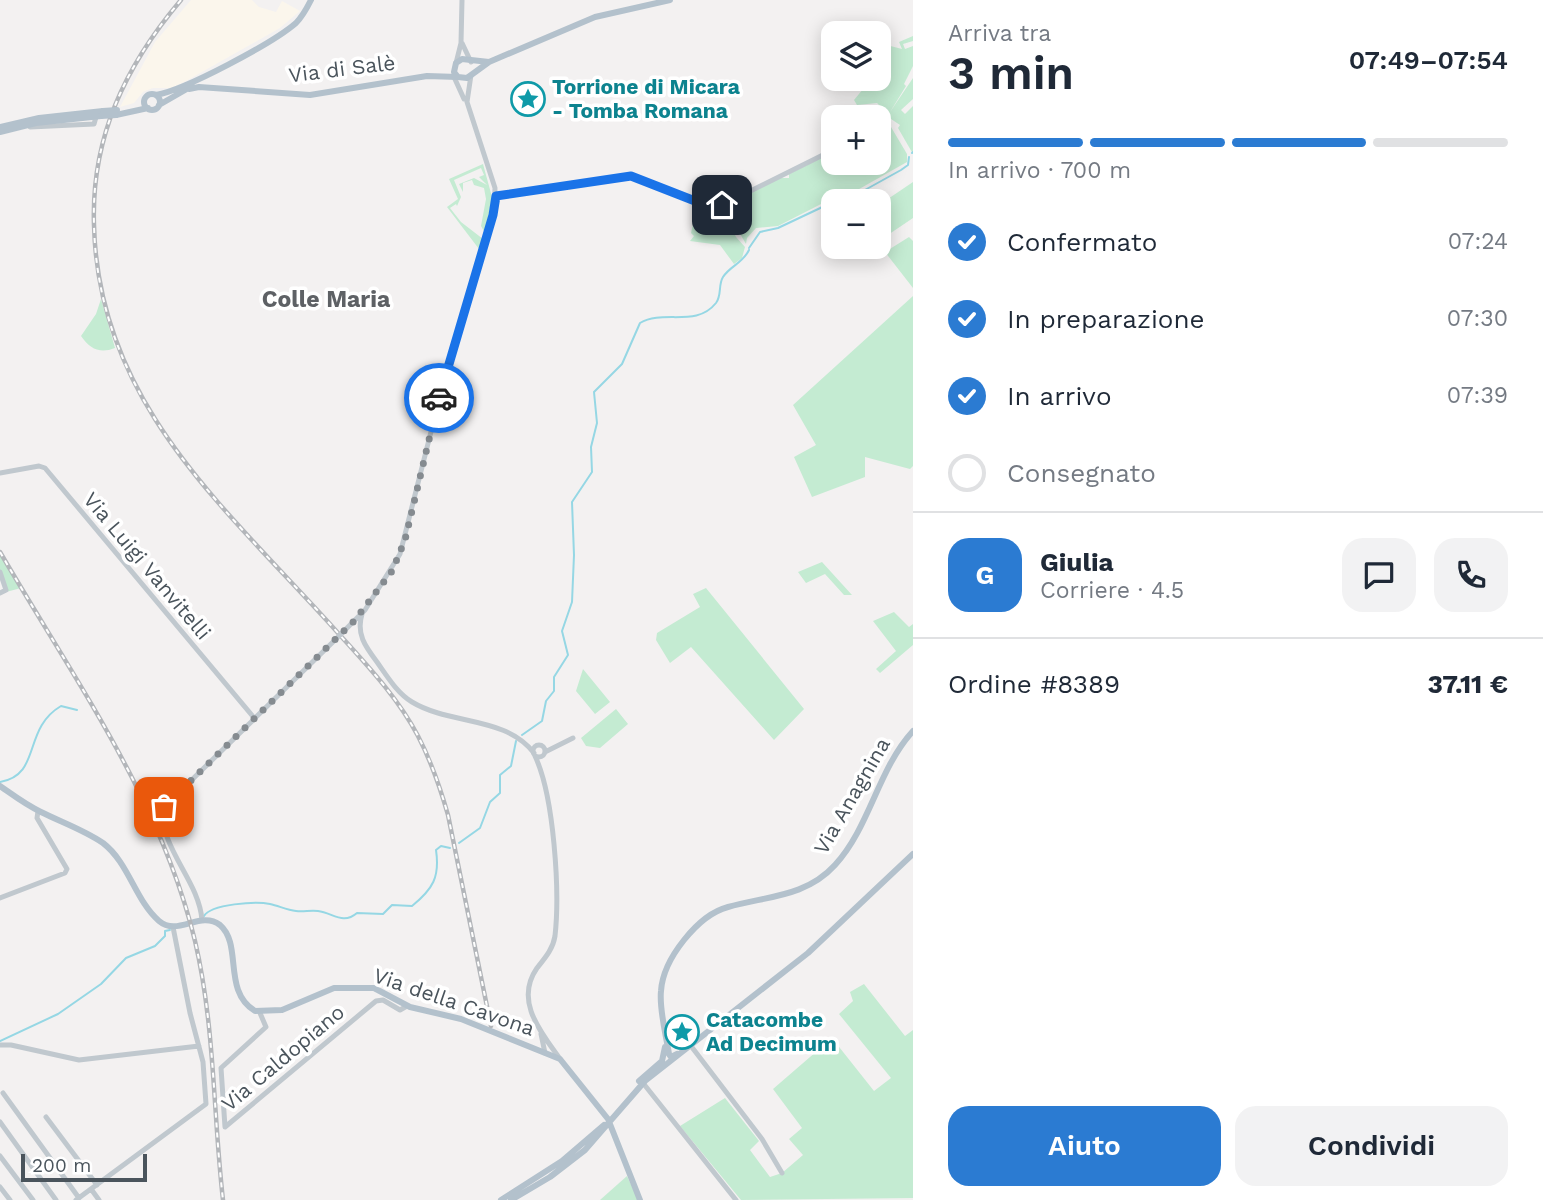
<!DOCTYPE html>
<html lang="it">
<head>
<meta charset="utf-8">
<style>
  :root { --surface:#fff; --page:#f2f2f3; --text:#1f2937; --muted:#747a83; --line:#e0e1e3; --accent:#2b7bd2 }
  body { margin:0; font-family:"Work Sans",sans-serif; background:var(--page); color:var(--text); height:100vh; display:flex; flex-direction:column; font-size:26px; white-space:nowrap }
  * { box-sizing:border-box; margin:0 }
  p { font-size:23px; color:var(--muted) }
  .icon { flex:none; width:38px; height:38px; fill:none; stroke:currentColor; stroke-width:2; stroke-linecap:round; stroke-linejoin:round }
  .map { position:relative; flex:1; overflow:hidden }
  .details { display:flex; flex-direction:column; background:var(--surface); width:630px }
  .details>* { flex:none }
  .controls { position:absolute; left:821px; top:21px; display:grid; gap:14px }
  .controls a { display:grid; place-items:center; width:70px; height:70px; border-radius:14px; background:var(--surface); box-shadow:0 4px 18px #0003; font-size:35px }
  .scale { position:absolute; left:21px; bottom:18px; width:126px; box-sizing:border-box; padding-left:7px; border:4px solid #4a545c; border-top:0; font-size:19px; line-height:24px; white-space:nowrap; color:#4a545c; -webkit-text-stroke:5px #fff; paint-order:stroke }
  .pin { position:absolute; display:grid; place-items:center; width:60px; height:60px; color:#fff; margin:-30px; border-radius:14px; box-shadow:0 4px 10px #0006 }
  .courier { position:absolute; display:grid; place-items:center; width:70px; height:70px; margin:-35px; border:5px solid #1a73e8; border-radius:50%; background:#fff; color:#222; box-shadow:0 2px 9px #0007 }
  .overview em { font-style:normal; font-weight:600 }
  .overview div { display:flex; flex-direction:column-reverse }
  .overview { display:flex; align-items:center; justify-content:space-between; height:119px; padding:0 35px }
  h1 { font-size:46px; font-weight:600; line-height:52px }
  .bar { display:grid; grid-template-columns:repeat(4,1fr); gap:10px 7px; align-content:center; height:84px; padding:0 35px }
  .bar i { height:9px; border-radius:5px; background:var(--line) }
  .bar .active { background:var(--accent) }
  .bar p { grid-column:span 4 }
  .line { display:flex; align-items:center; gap:18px; padding:0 35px; border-top:2px solid var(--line) }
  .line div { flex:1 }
  .round { display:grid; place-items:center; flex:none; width:74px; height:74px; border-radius:21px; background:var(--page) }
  ol { padding:0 35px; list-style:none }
  li { display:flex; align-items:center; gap:21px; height:77px }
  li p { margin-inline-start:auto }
  li .icon { padding:7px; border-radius:50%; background:var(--accent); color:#fff; stroke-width:4 }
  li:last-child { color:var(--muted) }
  li i { width:38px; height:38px; border:4px solid var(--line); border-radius:50% }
  .cta { display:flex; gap:14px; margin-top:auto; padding:14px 35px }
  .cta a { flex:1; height:80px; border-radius:21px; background:var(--accent); color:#fff; font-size:28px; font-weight:600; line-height:80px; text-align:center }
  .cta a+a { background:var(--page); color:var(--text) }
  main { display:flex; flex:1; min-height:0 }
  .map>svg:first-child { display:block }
  .commercial { fill:#fbf6ec }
  .green { fill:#c4ebd2 }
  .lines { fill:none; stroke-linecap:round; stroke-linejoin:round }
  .stream { stroke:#95d7e4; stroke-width:2 }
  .minor { stroke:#c0c8ce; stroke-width:5 }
  .major { stroke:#b3c1cc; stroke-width:6 }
  .rail-casing { stroke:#b3b6ba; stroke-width:4.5 }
  .rail { stroke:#fff; stroke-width:2; stroke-dasharray:5; stroke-linecap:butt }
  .minor-bridge { stroke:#c0c8ce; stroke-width:5 }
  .major-bridge { stroke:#b3c1cc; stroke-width:6 }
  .done { stroke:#858b90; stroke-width:7; stroke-dasharray:0 12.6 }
  .route { stroke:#1a73e8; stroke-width:9 }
  .labels { text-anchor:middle; stroke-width:7; stroke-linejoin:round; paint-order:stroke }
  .street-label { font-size:21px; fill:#4a545c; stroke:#fff }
  .culture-label { font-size:21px; font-weight:bold; fill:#0d838f; stroke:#fff; text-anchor:start }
  .neighbourhood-label { font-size:23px; font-weight:bold; fill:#5e6165; stroke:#fff }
</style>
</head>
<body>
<main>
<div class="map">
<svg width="913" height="1200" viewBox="0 0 913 1200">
  <rect width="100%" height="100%" fill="#f3f1f1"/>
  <path class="commercial" d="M191,0H252L259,7L276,12L282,1L300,11L280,28L186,81L171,88H153L143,92L134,103L120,107L155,42Z"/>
  <path class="green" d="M913,36V41L903,44L905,49L913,46V66L904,84L906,86L890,112L913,78V99L901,110L905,114L913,106V154L898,128L900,125L891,119L879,124L880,106L877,103L857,105L854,100L868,83L864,79H878L879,52L881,49L879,43L902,49L899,42Z
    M884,126L891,127L907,154V162L845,197L825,202L778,226L756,228L747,238L746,244L725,208L727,204L780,178H789V174L833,152V163H878L879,129Z
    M483,164L492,197L485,233L481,226L486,199L484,188L474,185L472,180L463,183V192L459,184L474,178L487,185L479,177L484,175L481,168L454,180L461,197L457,206L456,204L450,208L461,222L483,239L479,249L447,207L458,199L449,179Z
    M913,182V218L879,241V205Z
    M697,205L721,207L736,237L745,247L742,258L734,264L720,245L690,241L694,236L691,233Z
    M909,237L913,241V288L885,252Z
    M913,296V466L910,469L865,457V477L812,497L794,457L816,445L793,405Z
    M101,299L115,348C100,354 90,349 81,336L96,314Z
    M0,552L21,588L6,592L0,573Z
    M822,562L852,595H844L825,574L806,583L798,572Z
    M706,588L804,709L774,740L691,647L670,663L656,640L657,633L700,607L693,594Z
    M894,612L909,627L913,624V645L880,673L876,669L896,651L873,621Z
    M583,669L610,702L595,714L576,691Z
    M616,709L628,724L600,748L586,746L581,738Z
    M864,984L905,1036L913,1030V1198L741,1200L680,1126L725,1098L759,1141L750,1150L770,1177L782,1173L803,1155L789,1139L802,1128L773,1089L832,1038L874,1091L891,1078L839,1014L853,1001L850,992Z
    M627,1176L638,1200H600Z"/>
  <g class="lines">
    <path class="stream" d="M912,153L913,152
      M845,201L901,170L908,165L909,157
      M749,248L760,232L778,228L833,202
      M522,735L542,721L546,701L554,691V677L568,655L562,631L572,602L574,555L572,502L592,472L591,447L597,423L594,392L622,364L640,323C664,309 696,328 716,303C722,295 718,285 723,277C730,266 743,263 749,250
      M0,782C42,775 22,729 61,706L77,710
      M459,843L480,828L490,802L500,793V775L511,766L516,741
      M204,916C211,904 256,901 270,904C279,906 287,910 296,911C304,912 310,910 318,911C333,913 343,925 357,913L383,914L392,905L412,906C433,889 440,877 436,850L441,846L450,848
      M0,1041L58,1014L101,984L126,958L155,946L165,936V931L170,930"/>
    <path class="minor" d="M462,43L471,62
      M456,63L461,43L462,0
      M454,77L464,99
      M30,127L94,124L96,117
      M878,127L884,124
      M496,196L633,176L694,201L722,205L833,150
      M0,473L39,466L45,468L255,719
      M0,572L6,590L0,593
      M362,614C356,634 365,646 377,662C387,676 397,693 412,702C450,725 506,716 534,753
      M343,632L365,610L400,554L452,349L494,212L495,188L467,102L471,75
      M533 751a6 6 0 1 1 12 0a6 6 0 1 1-12 0Z
      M545,752L573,738
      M535,756C554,796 560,891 555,936C553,949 545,958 537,968C514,1001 541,1032 560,1059
      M0,898L65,873L67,869L37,818L38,811
      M202,920C199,880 159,848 163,808L336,639
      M260,1013L266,1027L221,1068L225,1127L376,1001L383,1000L400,1010L407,1006
      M541,1034L545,1053
      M0,1045H11L79,1060L199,1046
      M691,1046L762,1139L782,1173
      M643,1083L736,1200
      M3,1093L79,1198
      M46,1117L97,1185
      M0,1122L56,1200
      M0,1156L33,1200
      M0,1187L10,1200
      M91,1189L99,1200
      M76,1200L206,1104L203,1062L190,1013L173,927"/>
    <path class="major" d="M489,62L462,59L456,63L454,72L458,77L467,78L489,62L595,17L670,0
      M189,89L199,87L310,95L427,76L458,77
      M144 102a8 8 0 1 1 16 0a8 8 0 1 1-16 0Z
      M156,95C185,90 273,43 296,23C303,16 307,8 311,0
      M159,105L192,86
      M116,115L148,108
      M0,127L39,118L103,111
      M0,132L36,123L101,116
      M0,786C13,795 26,805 41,812C61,822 84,830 103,843C129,863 135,900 159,921C178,937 200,910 220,925C243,945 222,991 255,1011L282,1010L334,988H374L410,1007L461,1019L560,1059L608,1119L640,1200
      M677,1054L671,1057L669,1054C666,1034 659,1010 661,991C663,959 698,915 728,907C767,896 806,897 835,865C870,827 878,769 913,731
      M639,1081L662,1061L665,1047
      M501,1200L562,1161L604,1125
      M511,1200L550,1177L585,1150L645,1081L808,953L913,854"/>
    <g class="rail-casing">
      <path id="rail" d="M181,0C125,66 91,138 94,225C98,400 221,504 330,624C361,659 396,694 418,736C431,761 440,787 448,815L491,1026
        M0,552C72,676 161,799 195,941C215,1026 213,1113 223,1200"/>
    </g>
    <use href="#rail" class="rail"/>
    <path class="minor-bridge" d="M336,639L343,632"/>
    <path class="major-bridge" d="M103,111L117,110
      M101,116L116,115"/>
  </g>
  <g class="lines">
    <path class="done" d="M164,807L355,620L392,571L405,540L439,398"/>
    <path class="route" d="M439,398L493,215L496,196L631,176L695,201L722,205"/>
  </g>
  <defs>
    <g id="sight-ring" transform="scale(1.75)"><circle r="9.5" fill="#fff" stroke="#0f9aa8" stroke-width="1.5"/><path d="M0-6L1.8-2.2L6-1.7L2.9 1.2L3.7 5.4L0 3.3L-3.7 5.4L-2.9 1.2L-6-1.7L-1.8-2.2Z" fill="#0f9aa8"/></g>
  </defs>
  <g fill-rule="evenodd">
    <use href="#sight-ring" x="528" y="99"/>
    <use href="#sight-ring" x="682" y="1032"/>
  </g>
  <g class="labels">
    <g class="street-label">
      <text transform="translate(342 69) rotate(-7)" y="7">Via di Salè</text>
      <text transform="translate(147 566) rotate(50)" y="7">Via Luigi Vanvitelli</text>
      <text transform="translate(852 796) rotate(-60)" y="7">Via Anagnina</text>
      <text transform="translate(454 1002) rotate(19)" y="7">Via della Cavona</text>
      <text transform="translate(283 1058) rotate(-40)" y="7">Via Caldopiano</text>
    </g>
    <g class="culture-label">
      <text x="552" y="94">Torrione di Micara<tspan x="552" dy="24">- Tomba Romana</tspan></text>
      <text x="706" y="1027">Catacombe<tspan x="706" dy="24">Ad Decimum</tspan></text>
    </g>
    <g class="neighbourhood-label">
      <text x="326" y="307">Colle Maria</text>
    </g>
  </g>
</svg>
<div class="controls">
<a><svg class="icon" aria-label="layers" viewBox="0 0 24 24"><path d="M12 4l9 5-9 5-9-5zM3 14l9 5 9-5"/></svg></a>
<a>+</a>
<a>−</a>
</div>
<div class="scale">200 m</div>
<div class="pin" style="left:164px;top:807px;background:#ea580c"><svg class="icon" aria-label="bag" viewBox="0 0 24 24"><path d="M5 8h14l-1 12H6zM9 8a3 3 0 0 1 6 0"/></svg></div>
<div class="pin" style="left:722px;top:205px;background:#1f2937"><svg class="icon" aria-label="home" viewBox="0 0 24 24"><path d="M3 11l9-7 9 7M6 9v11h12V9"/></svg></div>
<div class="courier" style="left:439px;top:398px"><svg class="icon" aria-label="car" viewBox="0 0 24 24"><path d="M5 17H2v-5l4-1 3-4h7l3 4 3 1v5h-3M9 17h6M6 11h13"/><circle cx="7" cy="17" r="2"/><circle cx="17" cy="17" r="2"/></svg></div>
</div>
<section class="details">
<div class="overview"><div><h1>3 min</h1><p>Arriva tra</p></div><em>07:49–07:54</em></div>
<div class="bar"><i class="active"></i><i class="active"></i><i class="active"></i><i></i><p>In arrivo · 700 m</p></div>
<ol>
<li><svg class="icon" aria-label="check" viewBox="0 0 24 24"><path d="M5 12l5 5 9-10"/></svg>Confermato<p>07:24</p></li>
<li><svg class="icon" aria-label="check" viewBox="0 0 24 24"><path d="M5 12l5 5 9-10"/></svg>In preparazione<p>07:30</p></li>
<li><svg class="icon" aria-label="check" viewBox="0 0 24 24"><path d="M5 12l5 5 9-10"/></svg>In arrivo<p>07:39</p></li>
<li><i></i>Consegnato</li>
</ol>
<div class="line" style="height:126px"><b class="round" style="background:var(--accent);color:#fff">G</b><div><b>Giulia</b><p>Corriere · 4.5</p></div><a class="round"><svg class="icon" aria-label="chat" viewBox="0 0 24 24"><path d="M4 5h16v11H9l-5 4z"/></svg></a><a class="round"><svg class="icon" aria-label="phone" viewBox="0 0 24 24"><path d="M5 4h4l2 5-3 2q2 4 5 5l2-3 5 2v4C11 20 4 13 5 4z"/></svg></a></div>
<div class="line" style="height:91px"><div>Ordine #8389</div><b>37.11 €</b></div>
<div class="cta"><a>Aiuto</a><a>Condividi</a></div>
</section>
</main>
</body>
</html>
